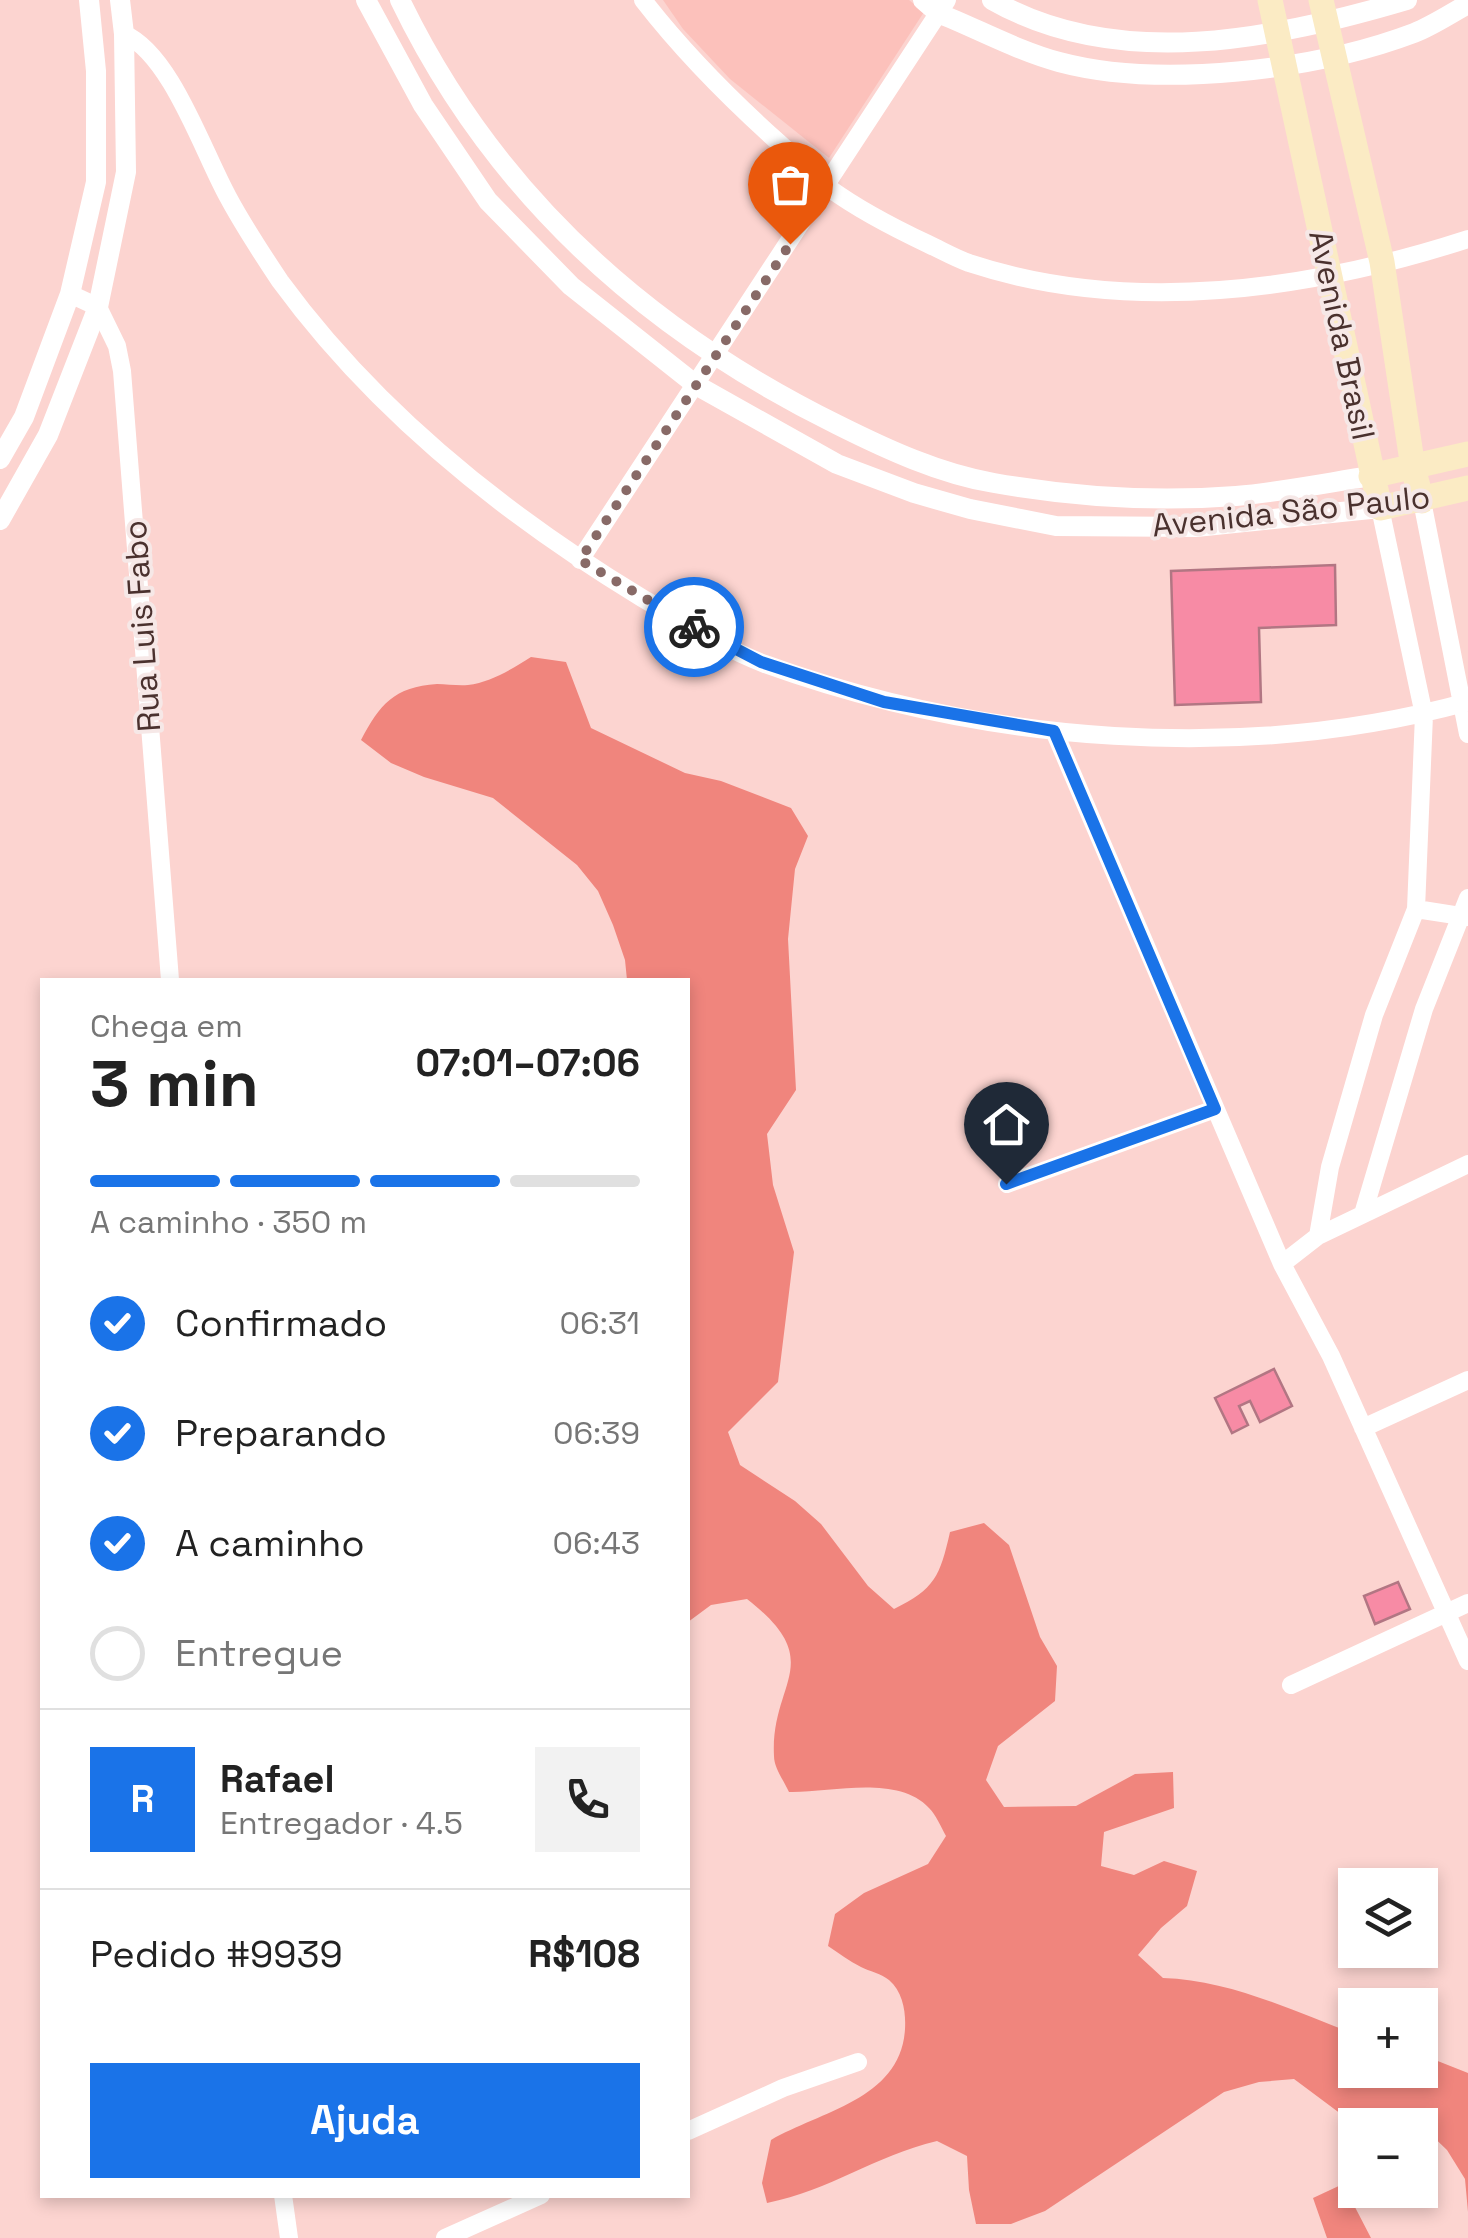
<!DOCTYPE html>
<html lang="pt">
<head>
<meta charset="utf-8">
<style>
  :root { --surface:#fff; --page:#f2f2f2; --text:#222; --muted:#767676; --line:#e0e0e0; --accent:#1a73e8 }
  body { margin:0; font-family:"Space Grotesk",sans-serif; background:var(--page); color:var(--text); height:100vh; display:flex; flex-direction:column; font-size:38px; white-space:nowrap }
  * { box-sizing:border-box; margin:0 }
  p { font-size:32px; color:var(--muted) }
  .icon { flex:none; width:55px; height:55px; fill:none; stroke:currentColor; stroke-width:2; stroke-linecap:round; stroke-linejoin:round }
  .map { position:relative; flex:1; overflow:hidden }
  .side { position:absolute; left:40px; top:978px; width:650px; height:1220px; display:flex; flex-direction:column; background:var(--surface); border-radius:0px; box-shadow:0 5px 15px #0003 }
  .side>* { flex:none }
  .controls { position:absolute; left:1338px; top:1868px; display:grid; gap:20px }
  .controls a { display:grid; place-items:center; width:100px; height:100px; border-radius:0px; background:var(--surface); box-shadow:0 5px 15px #0003; font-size:50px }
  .pin { position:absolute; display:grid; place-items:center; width:85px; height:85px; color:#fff; margin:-102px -42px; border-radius:50% 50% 50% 0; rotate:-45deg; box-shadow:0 0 10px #0007 }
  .pin .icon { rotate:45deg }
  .courier { position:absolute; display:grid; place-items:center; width:100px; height:100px; margin:-50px; border:8px solid #1a73e8; border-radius:50%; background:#fff; color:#222; box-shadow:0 2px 12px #0007 }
  .headline em { font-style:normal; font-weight:600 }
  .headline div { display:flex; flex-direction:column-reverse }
  .headline { display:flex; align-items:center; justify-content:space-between; height:170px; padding:0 50px }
  h1 { font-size:65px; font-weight:600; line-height:75px }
  .bar { display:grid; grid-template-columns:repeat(4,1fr); gap:15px 10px; align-content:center; height:120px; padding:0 50px }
  .bar i { height:12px; border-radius:8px; background:var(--line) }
  .bar .current { background:var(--accent) }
  .bar p { grid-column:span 4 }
  .line { display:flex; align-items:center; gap:25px; padding:0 50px; border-top:2px solid var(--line) }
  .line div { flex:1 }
  .round { display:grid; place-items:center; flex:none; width:105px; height:105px; border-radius:0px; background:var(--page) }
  ol { padding:0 50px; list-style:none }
  li { display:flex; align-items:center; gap:30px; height:110px }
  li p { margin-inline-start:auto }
  li .icon { padding:10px; border-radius:50%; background:var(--accent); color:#fff; stroke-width:4 }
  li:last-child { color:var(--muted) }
  li i { width:55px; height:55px; border:5px solid var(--line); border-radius:50% }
  .primary-button { display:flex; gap:20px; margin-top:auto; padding:20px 50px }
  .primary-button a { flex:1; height:115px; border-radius:0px; background:var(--accent); color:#fff; font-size:40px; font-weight:600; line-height:115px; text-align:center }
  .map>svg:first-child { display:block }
  .built { fill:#fcc1bb }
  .forest { fill:#f0857d }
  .building { fill:#f78ba5; stroke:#b27683; stroke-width:2.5 }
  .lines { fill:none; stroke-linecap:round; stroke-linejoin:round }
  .minor { stroke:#fff; stroke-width:18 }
  .tertiary { stroke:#fff; stroke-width:20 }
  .secondary { stroke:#fbebc4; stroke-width:25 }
  .done { stroke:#886a67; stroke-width:10; stroke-dasharray:0 18 }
  .route { stroke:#1a73e8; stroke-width:12 }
  .labels { text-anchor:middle; stroke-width:8; stroke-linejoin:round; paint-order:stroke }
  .street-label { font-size:32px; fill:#4a312e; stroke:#f6e8e7 }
</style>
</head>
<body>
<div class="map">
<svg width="1468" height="2238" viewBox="0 0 1468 2238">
  <rect width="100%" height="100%" fill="#fcd4d0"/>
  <path class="built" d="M663,0H909L924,12L829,158L730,79L683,29Z"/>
  <path class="forest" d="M531,657L566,662L591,728L685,773L721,781L791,808L808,836L795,869L788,939L796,1090L767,1134L773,1185L794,1252L778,1382L728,1432L740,1465L795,1501L821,1524L868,1586L894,1609C935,1589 940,1576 950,1532L984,1523L1009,1545L1040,1637L1057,1666L1055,1701L998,1746L986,1780L1004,1807L1076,1806L1135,1774L1173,1772L1174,1808L1104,1832L1101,1866L1134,1875L1164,1861L1197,1871L1187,1906L1161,1928L1138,1955L1163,1978C1230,1980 1293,2011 1355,2034V2070H1420V2054L1468,2073V2212L1465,2179L1447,2150L1422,2126L1386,2120H1349L1294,2079L1259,2082L1224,2092L1045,2211L1011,2224H976L969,2190L967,2156L937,2141C874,2156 831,2190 767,2203L762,2183L771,2140C821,2111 901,2099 905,2029C906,2012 903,1992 889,1980C882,1974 869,1971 861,1967C849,1961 839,1953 828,1946L835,1914L864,1893L928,1864L946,1836C941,1827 936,1815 929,1808C897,1774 830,1793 789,1792C784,1781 774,1768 774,1756C770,1681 829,1663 747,1599L711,1605L688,1622V980H627L625,960L613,925L598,891L577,865L493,798L424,777L391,763L361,740C380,704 394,687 437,684C447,684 458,686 468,685C491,682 512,669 531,657Z
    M1343,2184L1371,2238H1327L1313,2198Z"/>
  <path class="building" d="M1335,565L1336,625L1259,628L1261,702L1175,705L1171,571Z
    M1274,1369L1292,1406L1260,1422L1250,1401L1239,1406L1248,1425L1232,1433L1215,1398Z
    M1398,1582L1410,1609L1375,1624L1364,1596Z"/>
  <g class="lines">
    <path class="minor" d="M643,0C684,53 729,98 778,142C795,157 810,175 829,188C859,210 894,228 928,244C941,250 955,258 969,263C1129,316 1311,290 1468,239
      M124,34C171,54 203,152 228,197C243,225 262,254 280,281C375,411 505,515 642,598C681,621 723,648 765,664C984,743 1242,764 1468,702
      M70,294L98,307L117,346L122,371L170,980
      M1422,501L1468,734
      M580,560L947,0
      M1054,731L1282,1264L1331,1356L1468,1661
      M1416,909L1468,917
      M1007,1184L1215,1109
      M1363,1214L1424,1009L1468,898
      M1318,1236L1330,1167L1374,1015L1416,909L1424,715L1380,508
      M1282,1264L1318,1236L1468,1164
      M1363,1428L1468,1380
      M1291,1685L1468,1603
      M688,2131L783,2088L858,2062
      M283,2195L289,2238
      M445,2238L541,2195"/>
    <path class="tertiary" d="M366,0L423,105L488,201L571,286L696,385L837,464L914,493L970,509L1056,526L1196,527L1380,508
      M400,0C493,193 647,331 838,425C886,449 940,474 994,483C1073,497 1156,502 1236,496C1281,492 1326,483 1371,476
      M923,0L938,13C978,29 1018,51 1059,62C1160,89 1316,70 1414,33C1432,26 1450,14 1468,4
      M992,0C1118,72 1275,39 1407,0
      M0,459L24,417L70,294L96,182V71L89,0
      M0,520L48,435L98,307L126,172L124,34L120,0"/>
    <path class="secondary" d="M1270,0L1380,508L1468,488
      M1321,0L1382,262L1413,468L1422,501
      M1371,476L1468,454"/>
  </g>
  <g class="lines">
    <path class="done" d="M694,627L580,560L790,244"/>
    <path class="route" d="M694,627L761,662L884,702L1054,731L1215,1109L1006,1184"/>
  </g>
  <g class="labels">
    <g class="street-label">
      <text transform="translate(1342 335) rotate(78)" y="11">Avenida Brasil</text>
      <text transform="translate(1291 511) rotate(-6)" y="11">Avenida São Paulo</text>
      <text transform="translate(142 626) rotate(-94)" y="11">Rua Luis Fabo</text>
    </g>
  </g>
</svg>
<div class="controls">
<a><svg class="icon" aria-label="layers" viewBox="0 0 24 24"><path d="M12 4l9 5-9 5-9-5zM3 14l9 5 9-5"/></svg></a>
<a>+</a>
<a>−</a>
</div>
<div class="pin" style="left:790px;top:244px;background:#ea580c"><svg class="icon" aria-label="bag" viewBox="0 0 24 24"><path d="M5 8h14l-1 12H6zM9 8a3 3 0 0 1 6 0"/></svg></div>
<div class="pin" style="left:1006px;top:1184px;background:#1f2937"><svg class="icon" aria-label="home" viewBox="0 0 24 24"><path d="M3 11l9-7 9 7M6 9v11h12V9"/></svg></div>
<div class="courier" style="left:694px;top:627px"><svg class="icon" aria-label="bike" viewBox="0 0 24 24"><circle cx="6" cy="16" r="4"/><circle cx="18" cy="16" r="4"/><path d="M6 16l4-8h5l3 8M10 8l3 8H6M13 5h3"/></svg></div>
<section class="side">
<div class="headline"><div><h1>3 min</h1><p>Chega em</p></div><em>07:01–07:06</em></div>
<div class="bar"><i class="current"></i><i class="current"></i><i class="current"></i><i></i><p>A caminho · 350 m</p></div>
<ol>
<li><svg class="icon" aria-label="check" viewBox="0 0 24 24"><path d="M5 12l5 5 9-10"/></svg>Confirmado<p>06:31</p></li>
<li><svg class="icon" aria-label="check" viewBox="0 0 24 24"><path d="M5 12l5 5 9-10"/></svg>Preparando<p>06:39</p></li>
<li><svg class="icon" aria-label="check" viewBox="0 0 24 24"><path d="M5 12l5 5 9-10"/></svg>A caminho<p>06:43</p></li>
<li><i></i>Entregue</li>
</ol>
<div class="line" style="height:180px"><b class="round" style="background:var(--accent);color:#fff">R</b><div><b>Rafael</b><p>Entregador · 4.5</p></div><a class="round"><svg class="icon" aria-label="phone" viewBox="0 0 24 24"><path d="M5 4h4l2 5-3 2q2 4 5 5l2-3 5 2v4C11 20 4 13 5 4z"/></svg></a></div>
<div class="line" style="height:130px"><div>Pedido #9939</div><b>R$108</b></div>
<div class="primary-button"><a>Ajuda</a></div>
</section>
</div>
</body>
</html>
